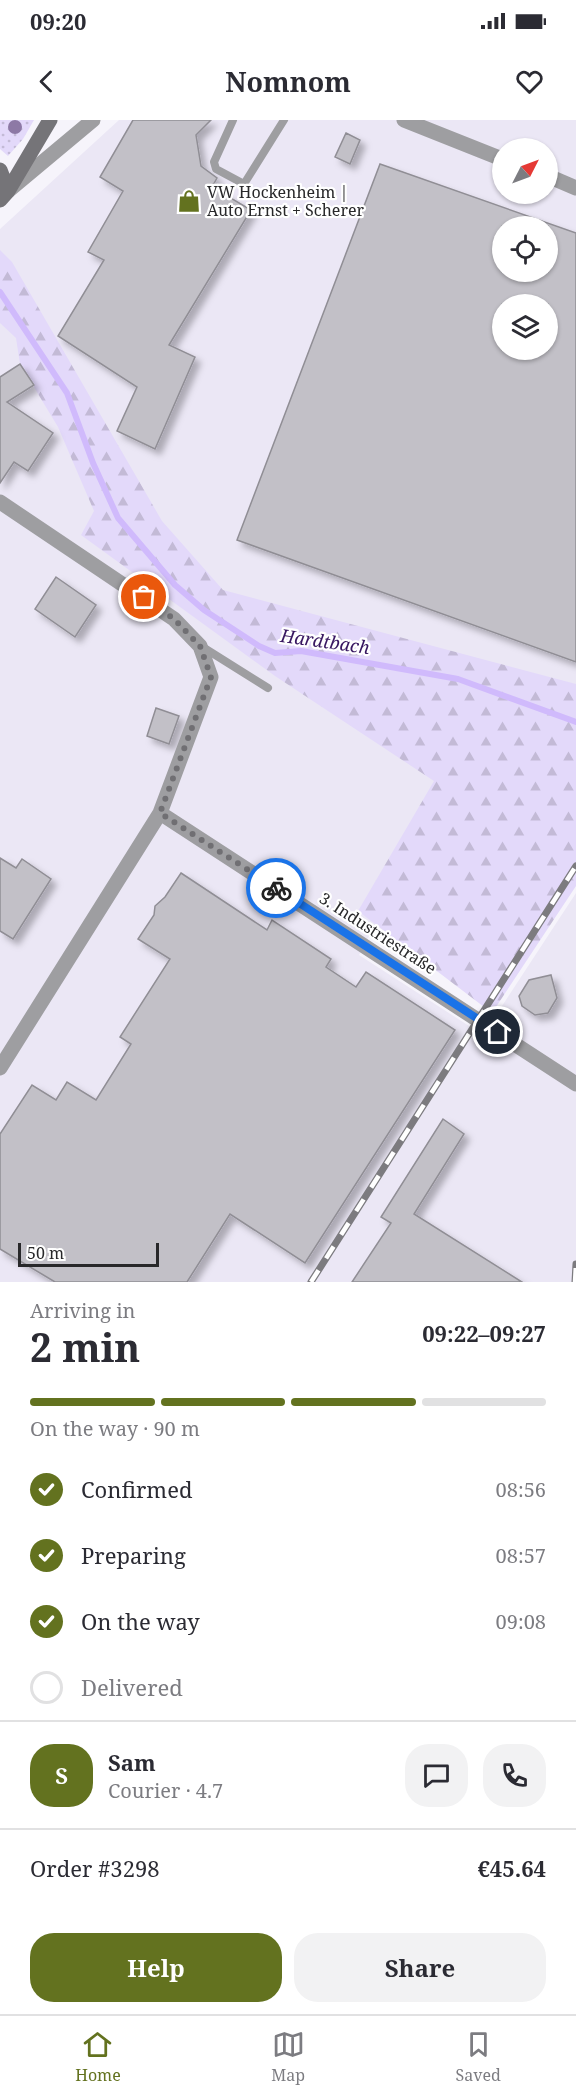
<!DOCTYPE html>
<html lang="en">
<head>
<meta charset="utf-8">
<style>
  :root { --surface:#fff; --page:#f2f2f3; --text:#2b2b33; --muted:#7c7c81; --line:#e1e1e2; --accent:#63721f }
  body { margin:0; font-family:"Noto Serif",serif; background:var(--page); color:var(--text); height:100vh; display:flex; flex-direction:column; font-size:22px; white-space:nowrap }
  * { box-sizing:border-box; margin:0 }
  p { font-size:20px; color:var(--muted) }
  .icon { flex:none; width:33px; height:33px; fill:none; stroke:currentColor; stroke-width:2; stroke-linecap:round; stroke-linejoin:round }
  .map { position:relative; height:1162px; overflow:hidden }
  .side { display:flex; flex-direction:column; background:var(--surface); flex:1 }
  .side>* { flex:none }
  .needle { width:39px; rotate:48deg }
  .tools { position:absolute; left:492px; top:18px; display:grid; gap:12px }
  .tools a { display:grid; place-items:center; width:66px; height:66px; border-radius:50%; background:var(--surface); box-shadow:0 2px 4px #0004; font-size:30px }
  .scale { position:absolute; left:18px; bottom:15px; width:141px; box-sizing:border-box; padding-left:6px; border:3px solid #28282a; border-top:0; font-size:16px; line-height:21px; white-space:nowrap; color:#28282a; -webkit-text-stroke:4px #fff; paint-order:stroke }
  .pin { position:absolute; display:grid; place-items:center; width:51px; height:51px; color:#fff; margin:-26px; border:3px solid #fff; border-radius:50%; box-shadow:0 2px 6px #0007 }
  .courier { position:absolute; display:grid; place-items:center; width:60px; height:60px; margin:-30px; border:4px solid #1a73e8; border-radius:50%; background:#fff; color:#222; box-shadow:0 2px 8px #0007 }
  .overview em { font-style:normal; font-weight:700 }
  .overview div { display:flex; flex-direction:column-reverse }
  .overview { display:flex; align-items:center; justify-content:space-between; height:102px; padding:0 30px }
  h1 { font-size:39px; font-weight:700; line-height:45px }
  .bar { display:grid; grid-template-columns:repeat(4,1fr); gap:9px 6px; align-content:center; height:72px; padding:0 30px }
  .bar i { height:8px; border-radius:4px; background:var(--line) }
  .bar .active { background:var(--accent) }
  .bar p { grid-column:span 4 }
  .line { display:flex; align-items:center; gap:15px; padding:0 30px; border-top:2px solid var(--line) }
  .line div { flex:1 }
  .round { display:grid; place-items:center; flex:none; width:63px; height:63px; border-radius:24px; background:var(--page) }
  ol { padding:0 30px; list-style:none }
  li { display:flex; align-items:center; gap:18px; height:66px }
  li p { margin-inline-start:auto }
  li .icon { padding:6px; border-radius:50%; background:var(--accent); color:#fff; stroke-width:4 }
  li:last-child { color:var(--muted) }
  li i { width:33px; height:33px; border:3px solid var(--line); border-radius:50% }
  .action { display:flex; gap:12px; margin-top:auto; padding:12px 30px }
  .action a { flex:1; height:69px; border-radius:24px; background:var(--accent); color:#fff; font-size:24px; font-weight:700; line-height:69px; text-align:center }
  .action a+a { background:var(--page); color:var(--text) }
  .status { display:flex; justify-content:space-between; align-items:center; height:42px; padding:0 30px; background:var(--surface); direction:ltr }
  .status svg { height:16px; fill:currentColor }
  header { display:flex; justify-content:space-between; align-items:center; height:78px; padding:0 30px; background:var(--surface); font-size:27px; font-weight:700 }
  .tabs { display:flex; justify-content:space-around; align-items:center; height:84px; border-top:2px solid var(--line); background:var(--surface); font-size:16px; color:var(--muted) }
  .tabs a { display:grid; justify-items:center; gap:3px }
  .tabs .active { color:var(--accent) }
  .map>svg:first-child { display:block }
  .built { fill:#ebe7f5; fill-rule:evenodd }
  .grass { fill:url(#grass-dots) }
  .forest { fill:url(#forest-firs) }
  .lines { fill:none; stroke-linecap:round; stroke-linejoin:round }
  .stream { stroke:#d0bafc; stroke-width:6 }
  .building { fill:#c2c0c7; stroke:#908e95; stroke-width:1.5; fill-rule:evenodd; filter:url(#shadow) }
  .lane { stroke:#9e9ea1; stroke-width:8 }
  .street { stroke:#9e9ea1; stroke-width:15 }
  .secondary { stroke:#757478; stroke-width:15 }
  .rail-casing { stroke:#7c7b7f; stroke-width:7 }
  .rail { stroke:#fff; stroke-width:4.5; stroke-dasharray:14; stroke-linecap:butt }
  .tree { fill:#8d79a5 }
  .done { stroke:#706f73; stroke-width:6; stroke-dasharray:0 10.8 }
  .route { stroke:#1a73e8; stroke-width:8 }
  .labels { text-anchor:middle; stroke-width:4.5; stroke-linejoin:round; paint-order:stroke }
  .poi-label { font-size:16px; fill:#28282a; stroke:#fff; text-anchor:start }
  .street-label { font-size:16px; fill:#28282a; stroke:#fff }
  .water-label { font-size:18px; font-style:italic; fill:#381761; stroke:#fff }
</style>
</head>
<body>
<div class="status"><b>09:20</b><svg viewBox="0 0 49 12"><path d="M0 12V9h3v3zM5 12V6h3v6zM10 12V3h3v9zM15 12V0h3v12zM26 1h20v11H26zM47 4h2v5h-2z"/></svg></div>
<header><svg class="icon" aria-label="back" viewBox="0 0 24 24"><path d="M15 5l-7 7 7 7"/></svg>Nomnom<svg class="icon" aria-label="heart" viewBox="0 0 24 24"><path d="M12 20l-8-8c-3-5 5-10 8-4 3-6 11-1 8 4z"/></svg></header>
<div class="map">
<svg width="576" height="1162" viewBox="0 0 576 1162">
  <defs>
    <pattern id="grass-dots" width="8" height="8" patternUnits="userSpaceOnUse" patternTransform="scale(1.5)"><rect width="8" height="8" fill="#e3d9fa"/><path d="M2 2h.1M6 6h.1" fill="none" stroke="#c3bad6" stroke-width="1.8" stroke-linecap="round"/></pattern>
    <pattern id="forest-firs" width="22" height="20" patternUnits="userSpaceOnUse" patternTransform="scale(1.5)"><rect width="22" height="20" fill="#e3d9fa"/><path d="M5 1l3.5 6h-7zM16 11l3.5 6h-7z" fill="#c3bad6"/></pattern>
    <filter id="shadow"><feDropShadow dx="5.5" dy="5.5" stdDeviation="3" flood-color="#0004"/></filter>
  </defs>
  <rect width="100%" height="100%" fill="#f6f4fb"/>
  <path class="built" d="M119,0H576V595L451,662L359,835L483,915L576,773V1162H0V109ZM502,28H548V74H502ZM502,106H548V152H502ZM502,184H548V230H502Z"/>
  <path class="grass" d="M0,0H34L23,19L8,36L0,29Z"/>
  <path class="forest" d="M0,130L12,142L162,401L223,470L576,564V766L492,893L358,791L434,661L275,556L81,415L94,391L58,307L20,244L16,218L0,203Z"/>
  <g class="lines">
    <path class="stream" d="M0,172L67,273L93,343L118,398L175,465L204,490L259,526L275,533L301,531L458,559L576,602"/>
  </g>
  <path class="building" d="M133,0H211L196,15L201,46L217,58L212,67L251,90L169,225L195,237L155,329L117,311L137,267L58,216L104,140L88,132L123,71L100,57Z
    M346,13L360,20L350,44L335,37Z
    M380,44L576,113V542L237,420ZM502,106H548V152H502ZM502,184H548V230H502Z
    M20,244L34,265L7,282L53,313L28,351L14,342L0,363V257Z
    M56,457L96,485L75,517L35,489Z
    M156,588L179,596L169,624L147,616Z
    M0,738L16,748L22,739L51,759L13,819L0,811Z
    M181,753L267,810L272,800L331,839L326,847L356,867L366,852L455,910L305,1143L230,1094L187,1162H55L0,1129V1014L32,965L56,980L67,962L96,980L131,924L120,917L170,839L138,819L154,795L155,786L165,777Z
    M551,855L557,878L548,893L535,895L522,886L519,876L529,860Z
    M443,999L464,1014L414,1094L522,1162H352L391,1103L381,1097Z"/>
  <g class="lines">
    <path class="lane" d="M233,0L214,42L216,49L244,64L284,0
      M201,526L268,568"/>
    <path class="street" d="M404,0L502,39
      M548,56L576,68
      M8,71L93,0
      M0,382L174,499L200,526L211,557L160,693L0,948
      M160,693L576,964"/>
    <path class="secondary" d="M0,50L8,71
      M0,80L8,71L50,0"/>
    <g class="rail-casing">
      <path id="rail" d="M311,1162L576,746
        M575,1162L576,1144"/>
    </g>
    <use href="#rail" class="rail"/>
  </g>
  <circle class="tree" cx="15" cy="7" r="7"/>
  <g class="lines">
    <path class="done" d="M144,477L174,499L200,526L211,557L160,693L276,768"/>
    <path class="route" d="M276,768L498,912"/>
  </g>
  <defs>
    <g id="shop-bare" transform="scale(1.8)"><path d="M-5-2.5h2.3a2.7 3.5 0 0 1 5.4 0H5L5.5 6h-11ZM-1.5-2.5h3a1.5 2.3 0 0 0-3 0Z" fill="#63721f" stroke="#fff" stroke-width="2.5" paint-order="stroke"/></g>
  </defs>
  <g fill-rule="evenodd">
    <use href="#shop-bare" x="189" y="81"/>
  </g>
  <g class="labels">
    <g class="poi-label">
      <text x="207" y="78">VW Hockenheim |<tspan x="207" dy="18">Auto Ernst + Scherer</tspan></text>
    </g>
    <g class="street-label">
      <text transform="translate(378 813) rotate(33)" y="6">3. Industriestraße</text>
    </g>
    <g class="water-label">
      <text transform="translate(325 522) rotate(8)" y="6">Hardtbach</text>
    </g>
  </g>
</svg>
<div class="tools">
<a><svg class="needle" viewBox="-14 -14 28 28"><path d="M0-13l5 13h-10z" fill="#e53935"/><path d="M0 13l5-13h-10z" fill="#7c7c81"/></svg></a>
<a><svg class="icon" aria-label="locate" viewBox="0 0 24 24"><circle cx="12" cy="12" r="6"/><path d="M12 2v4M12 18v4M2 12h4M18 12h4"/></svg></a>
<a><svg class="icon" aria-label="layers" viewBox="0 0 24 24"><path d="M12 4l9 5-9 5-9-5zM3 14l9 5 9-5"/></svg></a>
</div>
<div class="scale">50 m</div>
<div class="pin" style="left:144px;top:477px;background:#ea580c"><svg class="icon" aria-label="bag" viewBox="0 0 24 24"><path d="M5 8h14l-1 12H6zM9 8a3 3 0 0 1 6 0"/></svg></div>
<div class="pin" style="left:498px;top:912px;background:#1f2937"><svg class="icon" aria-label="home" viewBox="0 0 24 24"><path d="M3 11l9-7 9 7M6 9v11h12V9"/></svg></div>
<div class="courier" style="left:276px;top:768px"><svg class="icon" aria-label="bike" viewBox="0 0 24 24"><circle cx="6" cy="16" r="4"/><circle cx="18" cy="16" r="4"/><path d="M6 16l4-8h5l3 8M10 8l3 8H6M13 5h3"/></svg></div>
</div>
<section class="side">
<div class="overview"><div><h1>2 min</h1><p>Arriving in</p></div><em>09:22–09:27</em></div>
<div class="bar"><i class="active"></i><i class="active"></i><i class="active"></i><i></i><p>On the way · 90 m</p></div>
<ol>
<li><svg class="icon" aria-label="check" viewBox="0 0 24 24"><path d="M5 12l5 5 9-10"/></svg>Confirmed<p>08:56</p></li>
<li><svg class="icon" aria-label="check" viewBox="0 0 24 24"><path d="M5 12l5 5 9-10"/></svg>Preparing<p>08:57</p></li>
<li><svg class="icon" aria-label="check" viewBox="0 0 24 24"><path d="M5 12l5 5 9-10"/></svg>On the way<p>09:08</p></li>
<li><i></i>Delivered</li>
</ol>
<div class="line" style="height:108px"><b class="round" style="background:var(--accent);color:#fff">S</b><div><b>Sam</b><p>Courier · 4.7</p></div><a class="round"><svg class="icon" aria-label="chat" viewBox="0 0 24 24"><path d="M4 5h16v11H9l-5 4z"/></svg></a><a class="round"><svg class="icon" aria-label="phone" viewBox="0 0 24 24"><path d="M5 4h4l2 5-3 2q2 4 5 5l2-3 5 2v4C11 20 4 13 5 4z"/></svg></a></div>
<div class="line" style="height:78px"><div>Order #3298</div><b>€45.64</b></div>
<div class="action"><a>Help</a><a>Share</a></div>
</section>
<nav class="tabs">
<a class="active"><svg class="icon" aria-label="home" viewBox="0 0 24 24"><path d="M3 11l9-7 9 7M6 9v11h12V9"/></svg>Home</a>
<a><svg class="icon" aria-label="map" viewBox="0 0 24 24"><path d="M3 6l6-2 6 2 6-2v14l-6 2-6-2-6 2zM9 4v14M15 6v14"/></svg>Map</a>
<a><svg class="icon" aria-label="saved" viewBox="0 0 24 24"><path d="M7 4h10v16l-5-4-5 4z"/></svg>Saved</a>
</nav>
</body>
</html>
